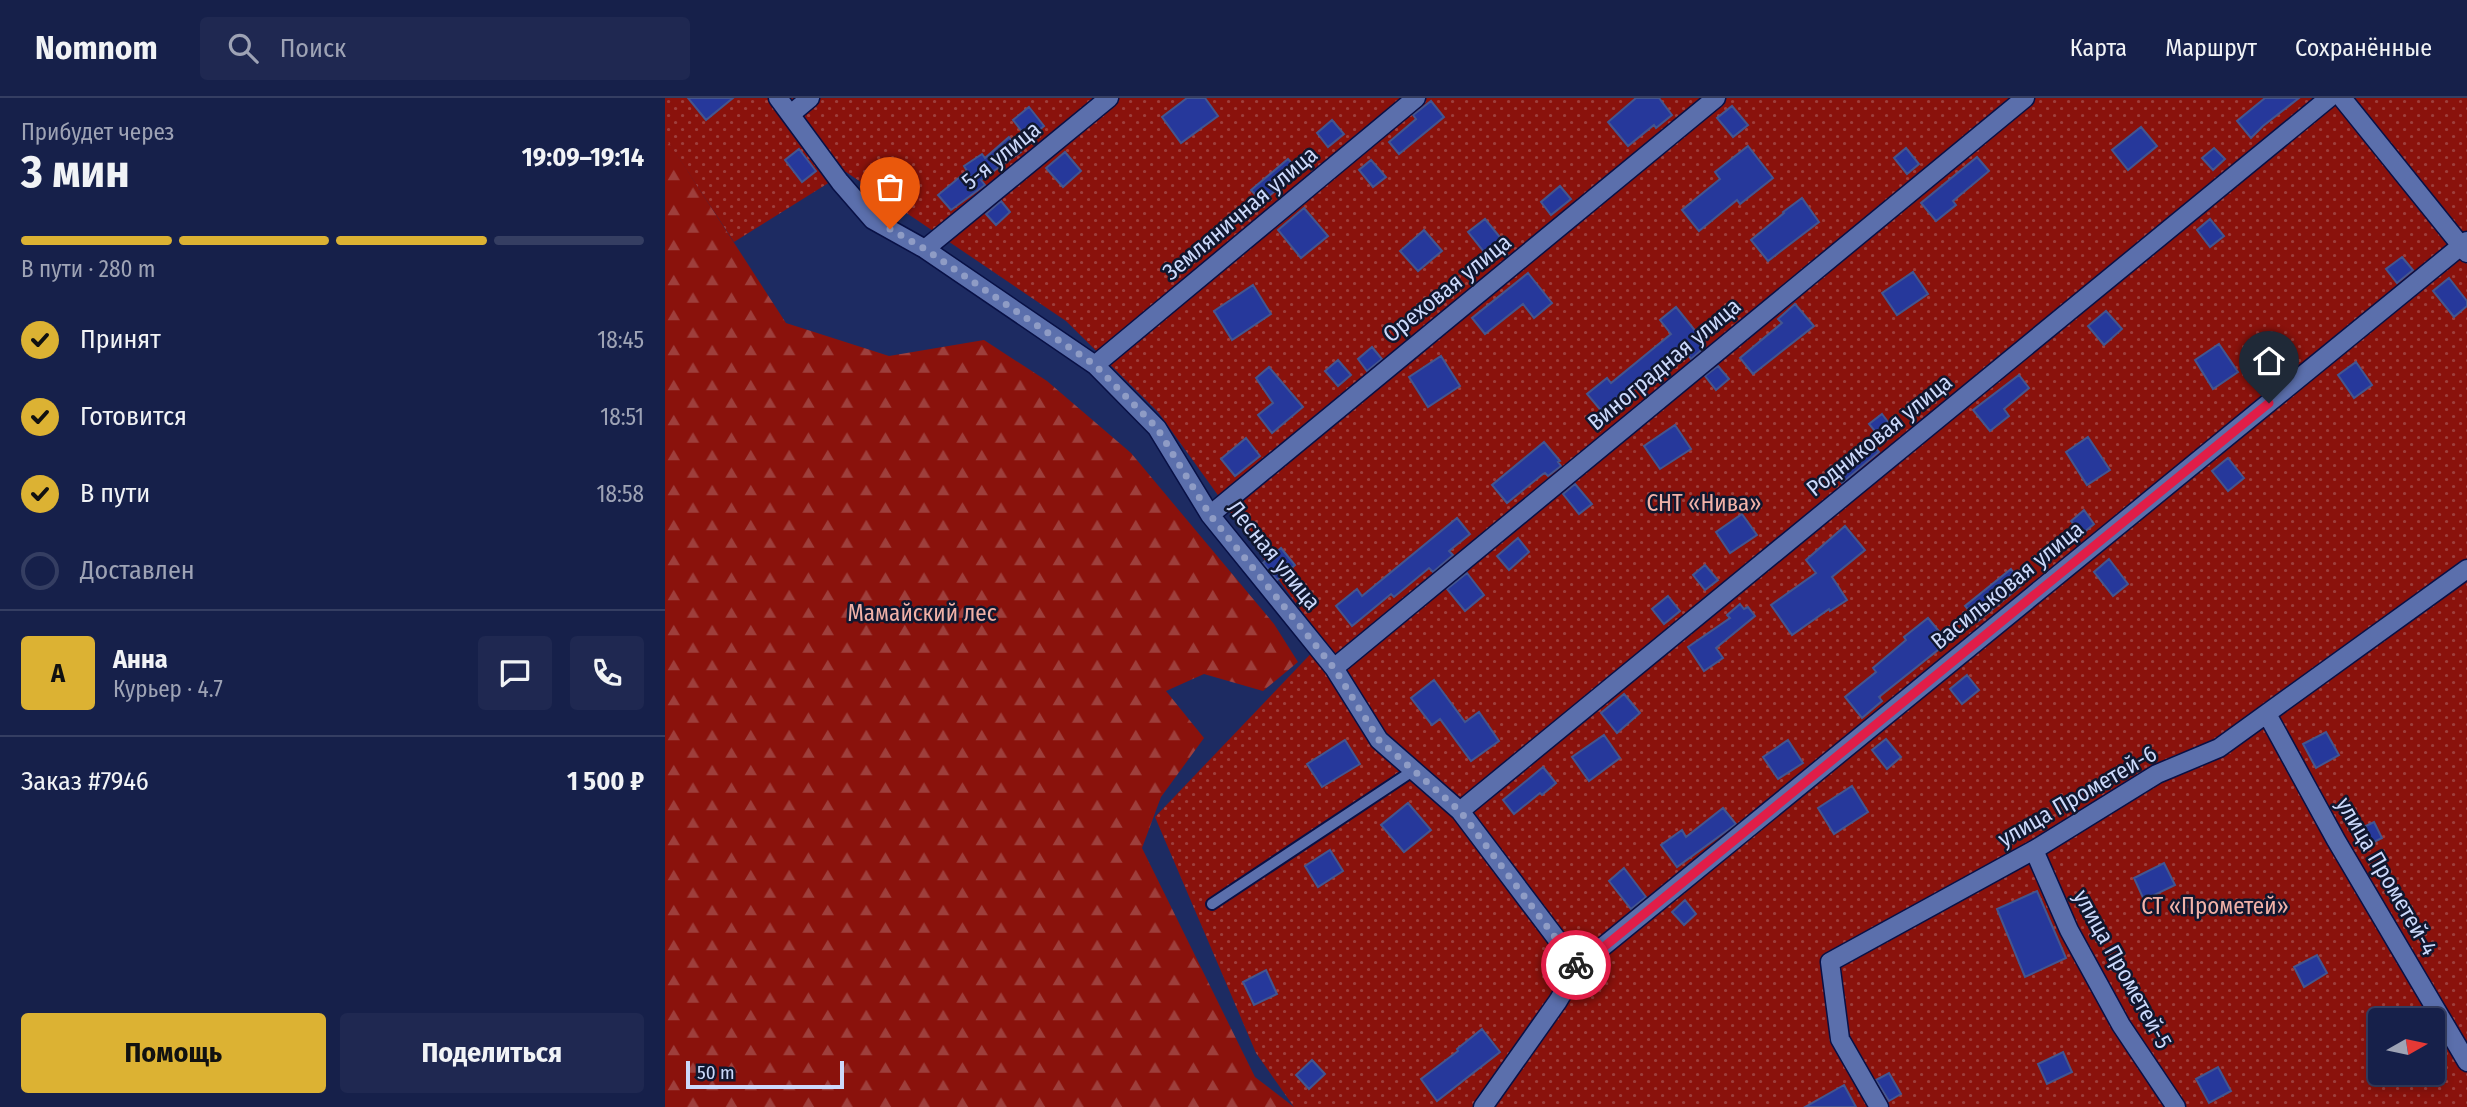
<!DOCTYPE html>
<html lang="ru">
<head>
<meta charset="utf-8">
<style>
  :root { --surface:#16204a; --page:#1f2851; --text:#f1f3f6; --muted:#9ea3b5; --line:#353e62; --accent:#dcb233 }
  body { margin:0; font-family:"Fira Sans Condensed",sans-serif; background:var(--page); color:var(--text); height:100vh; display:flex; flex-direction:column; font-size:26px; white-space:nowrap }
  * { box-sizing:border-box; margin:0 }
  p { font-size:23px; color:var(--muted) }
  .icon { flex:none; width:38px; height:38px; fill:none; stroke:currentColor; stroke-width:2; stroke-linecap:round; stroke-linejoin:round }
  .map { position:relative; flex:1; overflow:hidden }
  .panel { display:flex; flex-direction:column; background:var(--surface); width:665px }
  .panel>* { flex:none }
  .needle { width:46px; rotate:81deg }
  .tools { position:absolute; left:1703px; top:910px; display:grid; gap:14px }
  .tools a { display:grid; place-items:center; width:77px; height:77px; border-radius:7px; background:var(--surface); box-shadow:0 4px 10px #0003,0 0 0 2px var(--line); font-size:35px }
  .scale { position:absolute; left:21px; bottom:18px; width:158px; box-sizing:border-box; padding-left:7px; border:4px solid #ccd9fb; border-top:0; font-size:19px; line-height:24px; white-space:nowrap; color:#ccd9fb; -webkit-text-stroke:5px #10172f; paint-order:stroke }
  .pin { position:absolute; display:grid; place-items:center; width:60px; height:60px; color:#fff; margin:-72px -30px; border-radius:50% 50% 50% 0; rotate:-45deg; box-shadow:0 0 7px #0007 }
  .pin .icon { rotate:45deg }
  .courier { position:absolute; display:grid; place-items:center; width:70px; height:70px; margin:-35px; border:5px solid #e11d48; border-radius:50%; background:#fff; color:#222; box-shadow:0 2px 9px #0007 }
  .headline em { font-style:normal; font-weight:700 }
  .headline div { display:flex; flex-direction:column-reverse }
  .headline { display:flex; align-items:center; justify-content:space-between; height:119px; padding:0 21px }
  h1 { font-size:46px; font-weight:700; line-height:52px }
  .bar { display:grid; grid-template-columns:repeat(4,1fr); gap:10px 7px; align-content:center; height:84px; padding:0 21px }
  .bar i { height:9px; border-radius:5px; background:var(--line) }
  .bar .selected { background:var(--accent) }
  .bar p { grid-column:span 4 }
  .line { display:flex; align-items:center; gap:18px; padding:0 21px; border-top:2px solid var(--line) }
  .line div { flex:1 }
  .round { display:grid; place-items:center; flex:none; width:74px; height:74px; border-radius:7px; background:var(--page) }
  ol { padding:0 21px; list-style:none }
  li { display:flex; align-items:center; gap:21px; height:77px }
  li p { margin-inline-start:auto }
  li .icon { padding:7px; border-radius:50%; background:var(--accent); color:#111; stroke-width:4 }
  li:last-child { color:var(--muted) }
  li i { width:38px; height:38px; border:4px solid var(--line); border-radius:50% }
  .button { display:flex; gap:14px; margin-top:auto; padding:14px 21px }
  .button a { flex:1; height:80px; border-radius:7px; background:var(--accent); color:#111; font-size:28px; font-weight:700; line-height:80px; text-align:center }
  .button a+a { background:var(--page); color:var(--text) }
  header { display:flex; align-items:center; gap:42px; box-sizing:border-box; height:98px; padding:0 35px; background:var(--surface); border-bottom:2px solid var(--line) }
  header strong { font-size:33px }
  nav { display:flex; gap:38px; margin-inline-start:auto; font-size:24px }
  .search { width:490px; height:63px; background:var(--page); display:flex; align-items:center; gap:18px; box-sizing:border-box; padding:0 24px; border-radius:7px; color:var(--muted); font-size:26px }
  main { display:flex; flex:1; min-height:0 }
  .map>svg:first-child { display:block }
  .forest { fill:url(#forest-firs) }
  .garden { fill:url(#garden-dots); fill-rule:evenodd }
  .building { fill:#26389b; stroke:#435690; stroke-width:2 }
  .lines { fill:none; stroke-linecap:round; stroke-linejoin:round }
  .service-casing { stroke:#081045; stroke-width:14 }
  .minor-casing { stroke:#081045; stroke-width:21 }
  .service { stroke:#5b6fac; stroke-width:10 }
  .minor { stroke:#5b6fac; stroke-width:18 }
  .done { stroke:#8f9cc5; stroke-width:7; stroke-dasharray:0 12.6 }
  .route { stroke:#e11d48; stroke-width:9 }
  .labels { text-anchor:middle; stroke-width:5; stroke-linejoin:round; paint-order:stroke }
  .street-label { font-size:23px; fill:#ccd9fb; stroke:#10172f }
  .park-label { font-size:23px; fill:#f2b2a8; stroke:#10172f }
</style>
</head>
<body>
<header>
<strong>Nomnom</strong>
<div class="search"><svg class="icon" aria-label="search" viewBox="0 0 24 24"><circle cx="10" cy="10" r="6"/><path d="M15 15l6 6"/></svg>Поиск</div>
<nav><a>Карта</a><a>Маршрут</a><a>Сохранённые</a></nav>
</header>
<main>
<section class="panel">
<div class="headline"><div><h1>3 мин</h1><p>Прибудет через</p></div><em>19:09–19:14</em></div>
<div class="bar"><i class="selected"></i><i class="selected"></i><i class="selected"></i><i></i><p>В пути · 280 m</p></div>
<ol>
<li><svg class="icon" aria-label="check" viewBox="0 0 24 24"><path d="M5 12l5 5 9-10"/></svg>Принят<p>18:45</p></li>
<li><svg class="icon" aria-label="check" viewBox="0 0 24 24"><path d="M5 12l5 5 9-10"/></svg>Готовится<p>18:51</p></li>
<li><svg class="icon" aria-label="check" viewBox="0 0 24 24"><path d="M5 12l5 5 9-10"/></svg>В пути<p>18:58</p></li>
<li><i></i>Доставлен</li>
</ol>
<div class="line" style="height:126px"><b class="round" style="background:var(--accent);color:#111">А</b><div><b>Анна</b><p>Курьер · 4.7</p></div><a class="round"><svg class="icon" aria-label="chat" viewBox="0 0 24 24"><path d="M4 5h16v11H9l-5 4z"/></svg></a><a class="round"><svg class="icon" aria-label="phone" viewBox="0 0 24 24"><path d="M5 4h4l2 5-3 2q2 4 5 5l2-3 5 2v4C11 20 4 13 5 4z"/></svg></a></div>
<div class="line" style="height:91px"><div>Заказ #7946</div><b>1 500 ₽</b></div>
<div class="button"><a>Помощь</a><a>Поделиться</a></div>
</section>
<div class="map">
<svg width="1802" height="1009" viewBox="0 0 1802 1009">
  <defs>
    <pattern id="forest-firs" width="22" height="20" patternUnits="userSpaceOnUse" patternTransform="scale(1.75)"><rect width="22" height="20" fill="#8a120c"/><path d="M5 1l3.5 6h-7zM16 11l3.5 6h-7z" fill="#9e3f3c"/></pattern>
    <pattern id="garden-dots" width="8" height="8" patternUnits="userSpaceOnUse" patternTransform="scale(1.75)"><rect width="8" height="8" fill="#8a120c"/><path d="M2 2h.1M6 6h.1" fill="none" stroke="#9e3f3c" stroke-width="1.8" stroke-linecap="round"/></pattern>
  </defs>
  <rect width="100%" height="100%" fill="#1d2b62"/>
  <path class="forest" d="M0,38L121,225L224,258L319,242L382,283L466,355L609,526L633,564L598,593L539,576L501,593L539,640L496,699L477,750L590,979L629,1009H0Z"/>
  <path class="garden" d="M0,0H1802V1009H629L591,955L490,719L658,543L493,314L401,223L181,74L69,144L0,39ZM1715,922H1768V975H1715Z"/>
  <path class="building" d="M23,0H68L41,22Z
    M522,0H540L553,18L516,45L497,19Z
    M971,0H994L1007,17L991,30L989,27L963,48L943,24Z
    M1600,0H1634L1598,28L1586,40L1572,23Z
    M766,3L779,19L734,56L724,44L751,21L748,17Z
    M1067,8L1083,27L1068,39L1052,20Z
    M364,9L379,28L363,41L348,22Z
    M667,22L679,36L663,49L652,35Z
    M1476,29L1492,48L1463,72L1447,52Z
    M344,39L356,54L316,82L320,87L286,112L273,97L302,73L299,68L317,56L320,60Z
    M1083,48L1108,80L1075,106L1072,102L1034,133L1017,112L1055,81L1050,74Z
    M1241,50L1254,66L1242,76L1229,60Z
    M1549,50L1560,61L1548,72L1537,60Z
    M134,51L151,73L137,84L120,62Z
    M400,54L416,73L398,89L381,70Z
    M1312,59L1324,73L1288,103L1291,107L1271,123L1256,105Z
    M623,61L634,73L597,104L586,92Z
    M706,62L721,79L708,89L694,72Z
    M895,88L906,101L886,117L876,104Z
    M1137,100L1154,124L1103,163L1086,142L1119,115L1118,114Z
    M336,103L345,114L331,127L321,116Z
    M639,110L663,138L636,160L613,132Z
    M820,121L844,150L827,164L803,134Z
    M1545,121L1559,138L1545,149L1532,132Z
    M759,132L777,153L753,173L735,153Z
    M1737,159L1748,172L1732,185L1721,171Z
    M1248,174L1263,196L1232,217L1217,195Z
    M863,175L887,205L869,220L858,206L820,236L807,220Z
    M1784,180L1802,203V208L1789,219L1768,193Z
    M588,187L606,216L567,242L549,213Z
    M1130,206L1149,228L1088,276L1075,260L1117,225L1113,221Z
    M1011,209L1040,245L1037,247L1039,250L1026,261L1021,254L983,286L980,282L939,316L922,296L942,280L946,285L1006,236L995,222Z
    M1441,213L1457,231L1439,247L1423,228Z
    M1554,246L1573,274L1548,291L1530,262Z
    M707,249L717,261L702,273L693,261Z
    M776,258L795,288L763,309L744,279Z
    M673,262L686,277L673,288L660,273Z
    M1691,264L1707,287L1689,300L1673,277Z
    M1053,268L1064,281L1051,292L1040,278Z
    M604,269L638,309L607,335L593,317L608,305L591,280Z
    M1354,277L1364,290L1339,311L1344,318L1325,333L1308,312Z
    M1217,316L1231,334L1219,344L1204,326Z
    M1010,327L1026,351L995,371L979,348Z
    M1423,339L1445,372L1422,387L1401,354Z
    M581,340L595,358L570,378L556,361Z
    M879,344L895,363L893,364L896,368L883,378L880,375L878,376L842,405L827,387Z
    M1205,344L1214,354L1177,385L1169,374Z
    M1563,360L1579,380L1563,393L1547,373Z
    M910,386L927,406L914,416L898,396Z
    M1419,412L1429,426L1417,436L1406,423Z
    M1077,416L1092,437L1065,455L1051,434Z
    M792,420L805,436L784,453L788,457L768,474L764,470L729,499L726,496L687,528L671,508L692,491L697,498Z
    M1180,428L1200,452L1167,479L1182,502L1165,513L1164,511L1127,537L1106,507L1151,475L1141,462Z
    M853,440L864,454L844,472L832,458Z
    M616,450L630,467L612,482L598,465Z
    M1444,461L1463,486L1448,498L1429,474Z
    M1040,467L1053,482L1040,492L1028,477Z
    M1346,471L1358,486L1313,523L1300,508Z
    M802,475L819,497L800,513L782,491Z
    M1003,498L1015,513L999,526L987,511Z
    M1075,506L1079,511L1083,509L1090,518L1051,550L1058,560L1039,573L1023,549L1065,520L1062,517Z
    M1263,520L1283,544L1214,599L1217,603L1197,620L1180,599L1211,574L1208,570L1241,542L1239,539Z
    M1302,577L1314,592L1297,606L1285,591Z
    M769,582L800,624L814,614L834,643L806,663L775,621L767,627L746,600Z
    M959,596L975,615L952,635L936,615Z
    M1661,634L1674,657L1651,670L1638,646Z
    M939,637L955,660L924,683L907,659Z
    M1221,641L1236,659L1222,671L1207,652Z
    M680,642L695,666L657,689L642,666Z
    M1123,642L1138,665L1113,681L1098,659Z
    M878,669L891,685L877,697L875,695L849,716L838,702Z
    M1187,688L1203,714L1169,736L1153,710Z
    M743,705L766,732L739,754L716,727Z
    M1058,710L1071,726L1012,769L996,747L1017,732L1021,739Z
    M1709,724L1717,740L1699,749L1690,733Z
    M665,752L678,773L653,789L640,768Z
    M1499,765L1510,787L1479,802L1469,780Z
    M959,770L981,799L966,811L944,783Z
    M1372,793L1401,860L1360,879L1332,811Z
    M1020,802L1031,816L1019,827L1007,814Z
    M1652,857L1662,875L1639,889L1629,869Z
    M601,872L612,896L589,907L578,884Z
    M817,931L835,954L772,1003L756,981L793,953L792,951Z
    M1398,954L1407,974L1382,986L1373,966Z
    M647,962L660,976L644,991L631,977Z
    M1553,969L1566,993L1544,1005L1531,981Z
    M1224,975L1236,996L1224,1003L1211,982Z
    M1179,987L1191,1009H1140Z"/>
  <g class="lines">
    <g class="service-casing">
      <path id="service" d="M547,806L749,672"/>
    </g>
    <g class="minor-casing">
      <path id="minor" d="M113,0L175,84L208,122L260,151L430,267L492,330L545,417L669,570L714,642L795,713L913,869L893,903L818,1009
        M1677,0L1802,155
        M126,16L145,0
        M260,151L444,0
        M430,267L751,0
        M545,417L1051,0
        M669,570L1360,0
        M1602,616L1671,742L1802,964
        M795,713L1664,0
        M1369,752L1404,832L1456,927L1511,1009
        M913,869L1802,143
        M1214,1009L1175,941L1165,864L1369,752L1492,676L1554,650L1802,471"/>
    </g>
    <use href="#service" class="service"/>
    <use href="#minor" class="minor"/>
  </g>
  <g class="lines">
    <path class="done" d="M225,131L260,151L430,267L492,330L545,417L669,570L714,642L795,713L911,867"/>
    <path class="route" d="M911,867L913,869L940,848L1604,305"/>
  </g>
  <g class="labels">
    <g class="street-label">
      <text transform="translate(336 57) rotate(-39)" y="8">5-я улица</text>
      <text transform="translate(575 115) rotate(-40)" y="8">Земляничная улица</text>
      <text transform="translate(782 190) rotate(-39)" y="8">Ореховая улица</text>
      <text transform="translate(999 266) rotate(-40)" y="8">Виноградная улица</text>
      <text transform="translate(1214 337) rotate(-39)" y="8">Родниковая улица</text>
      <text transform="translate(609 457) rotate(51)" y="8">Лесная улица</text>
      <text transform="translate(1342 487) rotate(-39)" y="8">Васильковая улица</text>
      <text transform="translate(1412 698) rotate(-30)" y="8">улица Прометей-6</text>
      <text transform="translate(1722 778) rotate(60)" y="8">улица Прометей-4</text>
      <text transform="translate(1458 871) rotate(61)" y="8">улица Прометей-5</text>
    </g>
    <g class="park-label">
      <text x="1039" y="413">СНТ «Нива»</text>
      <text x="257" y="523">Мамайский лес</text>
      <text x="1550" y="816">СТ «Прометей»</text>
    </g>
  </g>
</svg>
<div class="tools">
<a><svg class="needle" viewBox="-14 -14 28 28"><path d="M0-13l5 13h-10z" fill="#e53935"/><path d="M0 13l5-13h-10z" fill="#9ea3b5"/></svg></a>
</div>
<div class="scale">50 m</div>
<div class="pin" style="left:225px;top:131px;background:#ea580c"><svg class="icon" aria-label="bag" viewBox="0 0 24 24"><path d="M5 8h14l-1 12H6zM9 8a3 3 0 0 1 6 0"/></svg></div>
<div class="pin" style="left:1604px;top:305px;background:#1f2937"><svg class="icon" aria-label="home" viewBox="0 0 24 24"><path d="M3 11l9-7 9 7M6 9v11h12V9"/></svg></div>
<div class="courier" style="left:911px;top:867px"><svg class="icon" aria-label="bike" viewBox="0 0 24 24"><circle cx="6" cy="16" r="4"/><circle cx="18" cy="16" r="4"/><path d="M6 16l4-8h5l3 8M10 8l3 8H6M13 5h3"/></svg></div>
</div>
</main>
</body>
</html>
